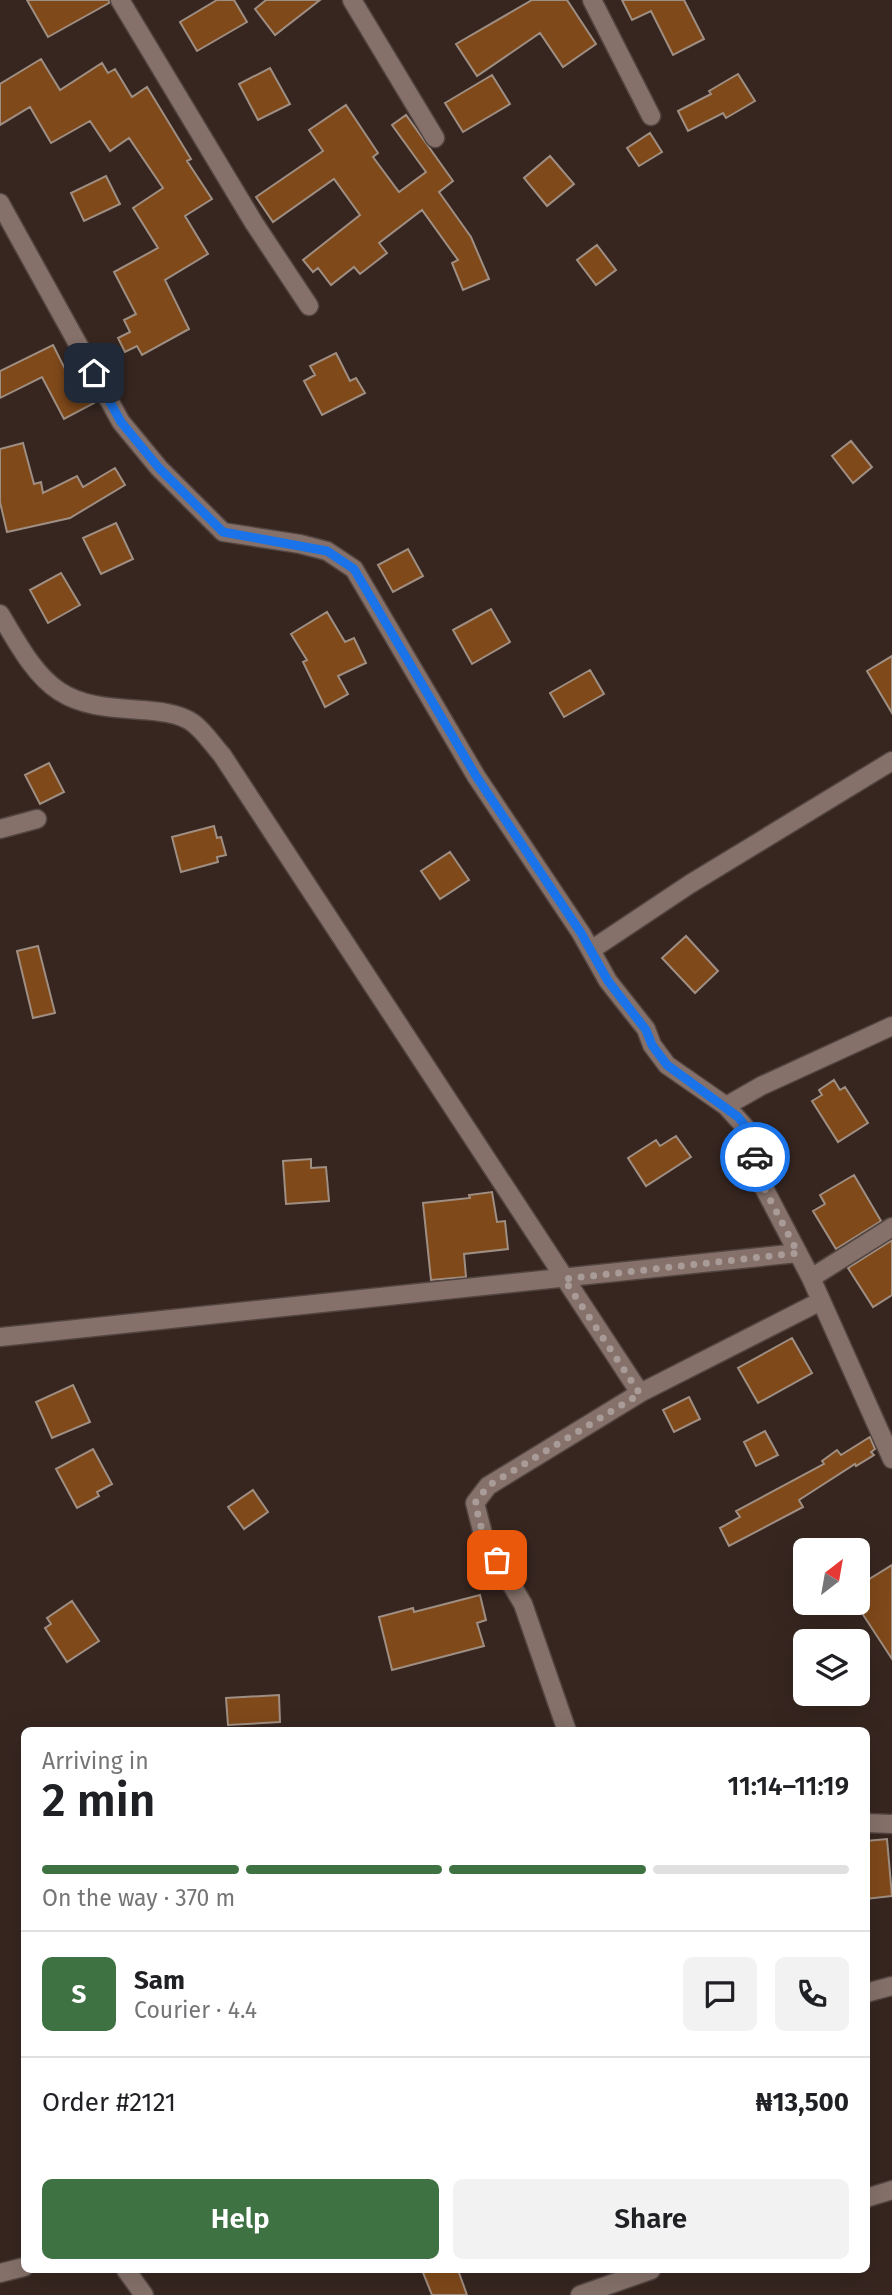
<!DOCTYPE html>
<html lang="en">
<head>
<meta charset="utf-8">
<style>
  :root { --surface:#fff; --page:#f2f2f2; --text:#202124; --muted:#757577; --line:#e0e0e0; --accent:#3f7243 }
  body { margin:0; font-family:"Fira Sans",sans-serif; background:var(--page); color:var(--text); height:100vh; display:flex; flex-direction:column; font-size:26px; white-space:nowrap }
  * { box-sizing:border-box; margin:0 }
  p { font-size:23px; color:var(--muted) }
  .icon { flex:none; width:38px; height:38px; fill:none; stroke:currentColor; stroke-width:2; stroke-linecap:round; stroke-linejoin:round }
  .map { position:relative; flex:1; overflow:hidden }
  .side { position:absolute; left:21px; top:1727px; width:849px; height:546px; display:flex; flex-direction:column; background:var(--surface); border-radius:10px; box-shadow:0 7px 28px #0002 }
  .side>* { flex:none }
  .needle { width:46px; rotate:31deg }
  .controls { position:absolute; left:793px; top:1538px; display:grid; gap:14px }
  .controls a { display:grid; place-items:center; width:77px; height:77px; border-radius:10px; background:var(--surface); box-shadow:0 7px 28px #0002; font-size:35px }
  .pin { position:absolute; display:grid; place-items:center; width:60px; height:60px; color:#fff; margin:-30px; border-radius:14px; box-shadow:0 4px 10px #0006 }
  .courier { position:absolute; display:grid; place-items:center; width:70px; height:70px; margin:-35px; border:5px solid #1a73e8; border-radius:50%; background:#fff; color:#222; box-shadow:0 2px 9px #0007 }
  .headline em { font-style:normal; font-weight:600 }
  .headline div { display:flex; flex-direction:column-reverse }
  .headline { display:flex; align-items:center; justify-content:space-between; height:119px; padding:0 21px }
  h1 { font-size:46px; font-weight:600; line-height:52px }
  .bar { display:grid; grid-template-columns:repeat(4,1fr); gap:10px 7px; align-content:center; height:84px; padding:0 21px }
  .bar i { height:9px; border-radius:5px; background:var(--line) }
  .bar .selected { background:var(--accent) }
  .bar p { grid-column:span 4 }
  .line { display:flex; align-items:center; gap:18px; padding:0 21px; border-top:2px solid var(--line) }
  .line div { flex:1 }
  .round { display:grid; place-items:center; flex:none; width:74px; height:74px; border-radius:10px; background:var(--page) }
  .cta { display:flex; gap:14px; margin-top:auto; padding:14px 21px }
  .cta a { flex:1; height:80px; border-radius:10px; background:var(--accent); color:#fff; font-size:28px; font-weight:600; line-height:80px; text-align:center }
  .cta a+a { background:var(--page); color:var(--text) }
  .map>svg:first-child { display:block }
  .building { fill:#7f491a; stroke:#9f8e82; stroke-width:2 }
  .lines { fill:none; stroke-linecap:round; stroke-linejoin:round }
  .minor-casing { stroke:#524440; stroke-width:21 }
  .minor { stroke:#85716a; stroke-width:18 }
  .done { stroke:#a99c98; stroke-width:7; stroke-dasharray:0 12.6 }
  .route { stroke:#1a73e8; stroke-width:9 }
</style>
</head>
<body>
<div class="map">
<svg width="892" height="2295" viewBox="0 0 892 2295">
  <rect width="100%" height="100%" fill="#372620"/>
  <path class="building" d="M27,0H109V3L48,37Z
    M217,0H234L247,22L197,51L180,22Z
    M266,0H320L275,35L255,9Z
    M532,0H567L596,44L563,67L540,33L477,76L456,44Z
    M622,0H684L704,39L673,55L651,11L632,20Z
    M41,59L60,90L102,63L108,73L115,69L132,97L147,87L191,159L187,161L212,199L185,216L208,254L165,280L189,329L142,355L137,346L125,352L118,338L130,332L124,320L136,314L114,272L158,248L133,208L163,188L129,138L110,151L90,121L51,143L30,107L0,125V84Z
    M270,68L290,104L258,120L239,84Z
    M738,74L755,101L726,118L723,113L688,131L678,111L711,94L709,91Z
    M492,75L510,104L463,132L445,103Z
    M346,105L378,153L373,157L399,192L426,172L392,125L406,115L453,181L439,192L471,237L489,279L463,290L452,263L458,260L422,210L379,243L387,253L360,274L354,267L331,285L318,268L313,272L303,260L360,215L334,179L273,222L256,197L323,151L309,130Z
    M650,133L662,152L639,166L627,148Z
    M550,156L574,184L547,206L524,178Z
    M106,176L120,204L84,221L71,193Z
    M597,245L616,270L596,285L577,260Z
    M53,345L65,369L73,365L94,403L64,419L42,377L0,398V371Z
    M336,353L350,381L356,378L365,393L322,415L304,381L315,375L310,366Z
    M851,441L872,467L853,483L832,456Z
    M23,443L34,484L41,482L43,493L77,476L83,487L115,468L125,485L70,518L7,532L0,502V449Z
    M116,523L133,559L101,574L83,538Z
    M408,549L423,576L393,592L378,565Z
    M61,573L80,605L48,623L30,590Z
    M491,609L510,642L472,664L453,630Z
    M327,612L345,642L354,638L366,663L338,676L348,694L325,707L303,662L307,660L291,634Z
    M892,656V713L867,671Z
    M590,670L604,694L564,717L550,693Z
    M49,763L64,792L40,804L25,775Z
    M214,826L217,838L221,837L226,855L217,857L218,862L181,872L172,837Z
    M450,852L469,880L440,899L421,871Z
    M686,936L718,971L695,993L662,958Z
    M38,946L55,1013L33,1018L17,951Z
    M834,1080L840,1090L845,1087L868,1123L838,1142L812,1101L822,1095L819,1090Z
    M676,1136L691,1157L646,1186L628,1158L656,1140L660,1146Z
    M311,1159V1168L326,1167L329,1201L286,1204L283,1161Z
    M854,1175L881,1221L836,1249L813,1211L825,1204L820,1195Z
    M492,1192L497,1222L505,1221L508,1249L464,1254L466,1277L431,1280L423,1203L470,1198L469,1195Z
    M892,1240V1295L873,1307L848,1268Z
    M792,1338L812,1373L758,1403L738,1368Z
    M73,1385L90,1422L52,1438L36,1402Z
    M689,1397L700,1419L674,1432L663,1410Z
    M765,1431L778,1455L756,1466L744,1442Z
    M870,1437L875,1449L871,1452L874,1455L856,1466L855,1464L799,1500L803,1507L729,1546L720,1528L740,1517L736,1511L824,1464L822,1461L837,1450L841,1455Z
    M93,1449L112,1484L97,1492L99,1496L77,1508L56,1469Z
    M253,1490L268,1512L244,1529L228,1507Z
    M892,1565V1659L858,1607V1586Z
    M480,1595L486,1620L477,1623L484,1646L392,1670L379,1617L413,1608L414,1612Z
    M72,1601L99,1641L67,1662L45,1628L51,1624L47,1618Z
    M279,1695L280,1722L228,1725L226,1698Z
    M887,1839L892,1896L866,1899V1841Z
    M422,2270H458L467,2295H432Z"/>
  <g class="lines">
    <g class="minor-casing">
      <path id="minor" d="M120,0L254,223L309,306
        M352,0L435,138
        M592,0L651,116
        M0,203L121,422L159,468L223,532L300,544L327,551L354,569L476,776L581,933L608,981L646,1029L652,1045L667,1065L726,1106L745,1127L764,1188L811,1278L892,1459
        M0,614C16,640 33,674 59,691C101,719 163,701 193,723C204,731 213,745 222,755L640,1393
        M0,829L37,819
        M591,950L690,884L892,761
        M726,1106L761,1086L892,1026
        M811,1278L892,1227
        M0,1337L798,1253
        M567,1731L523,1604L484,1538L475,1503L488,1486L640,1393L821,1301
        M866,1823L892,1824
        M866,1993L892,1986
        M866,2198L892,2190
        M126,2270L144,2295
        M0,2273L24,2267
        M580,2295L651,2270"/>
    </g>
    <use href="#minor" class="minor"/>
  </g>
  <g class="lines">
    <path class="done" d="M497,1560L484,1538L475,1503L488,1486L640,1394L564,1279L798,1253L764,1188L755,1157"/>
    <path class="route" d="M94,373L121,422L159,468L223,532L327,551L354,569L476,776L581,933L608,981L646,1030L652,1045L667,1065L738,1117L746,1127L755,1157"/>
  </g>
</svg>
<div class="controls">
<a><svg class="needle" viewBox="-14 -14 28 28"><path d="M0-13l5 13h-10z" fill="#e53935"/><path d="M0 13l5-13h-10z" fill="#757577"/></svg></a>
<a><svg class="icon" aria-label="layers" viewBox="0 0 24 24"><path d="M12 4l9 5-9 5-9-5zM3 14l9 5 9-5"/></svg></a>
</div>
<div class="pin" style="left:497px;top:1560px;background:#ea580c"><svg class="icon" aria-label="bag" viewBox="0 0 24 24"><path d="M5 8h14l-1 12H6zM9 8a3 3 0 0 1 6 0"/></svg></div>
<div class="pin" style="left:94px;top:373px;background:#1f2937"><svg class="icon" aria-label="home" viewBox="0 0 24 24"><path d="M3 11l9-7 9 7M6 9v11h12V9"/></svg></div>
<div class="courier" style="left:755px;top:1157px"><svg class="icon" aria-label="car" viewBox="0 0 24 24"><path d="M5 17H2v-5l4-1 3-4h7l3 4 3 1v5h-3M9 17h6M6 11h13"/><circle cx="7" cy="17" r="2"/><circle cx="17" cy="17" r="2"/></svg></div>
<section class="side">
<div class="headline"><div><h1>2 min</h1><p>Arriving in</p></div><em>11:14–11:19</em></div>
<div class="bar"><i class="selected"></i><i class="selected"></i><i class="selected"></i><i></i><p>On the way · 370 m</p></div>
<div class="line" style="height:126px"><b class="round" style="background:var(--accent);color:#fff">S</b><div><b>Sam</b><p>Courier · 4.4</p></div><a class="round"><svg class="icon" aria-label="chat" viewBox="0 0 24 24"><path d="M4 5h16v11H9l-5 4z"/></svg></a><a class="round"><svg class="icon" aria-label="phone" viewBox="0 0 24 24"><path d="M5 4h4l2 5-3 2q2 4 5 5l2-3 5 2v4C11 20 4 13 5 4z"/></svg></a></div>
<div class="line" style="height:91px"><div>Order #2121</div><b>₦13,500</b></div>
<div class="cta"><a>Help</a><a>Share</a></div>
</section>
</div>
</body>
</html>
